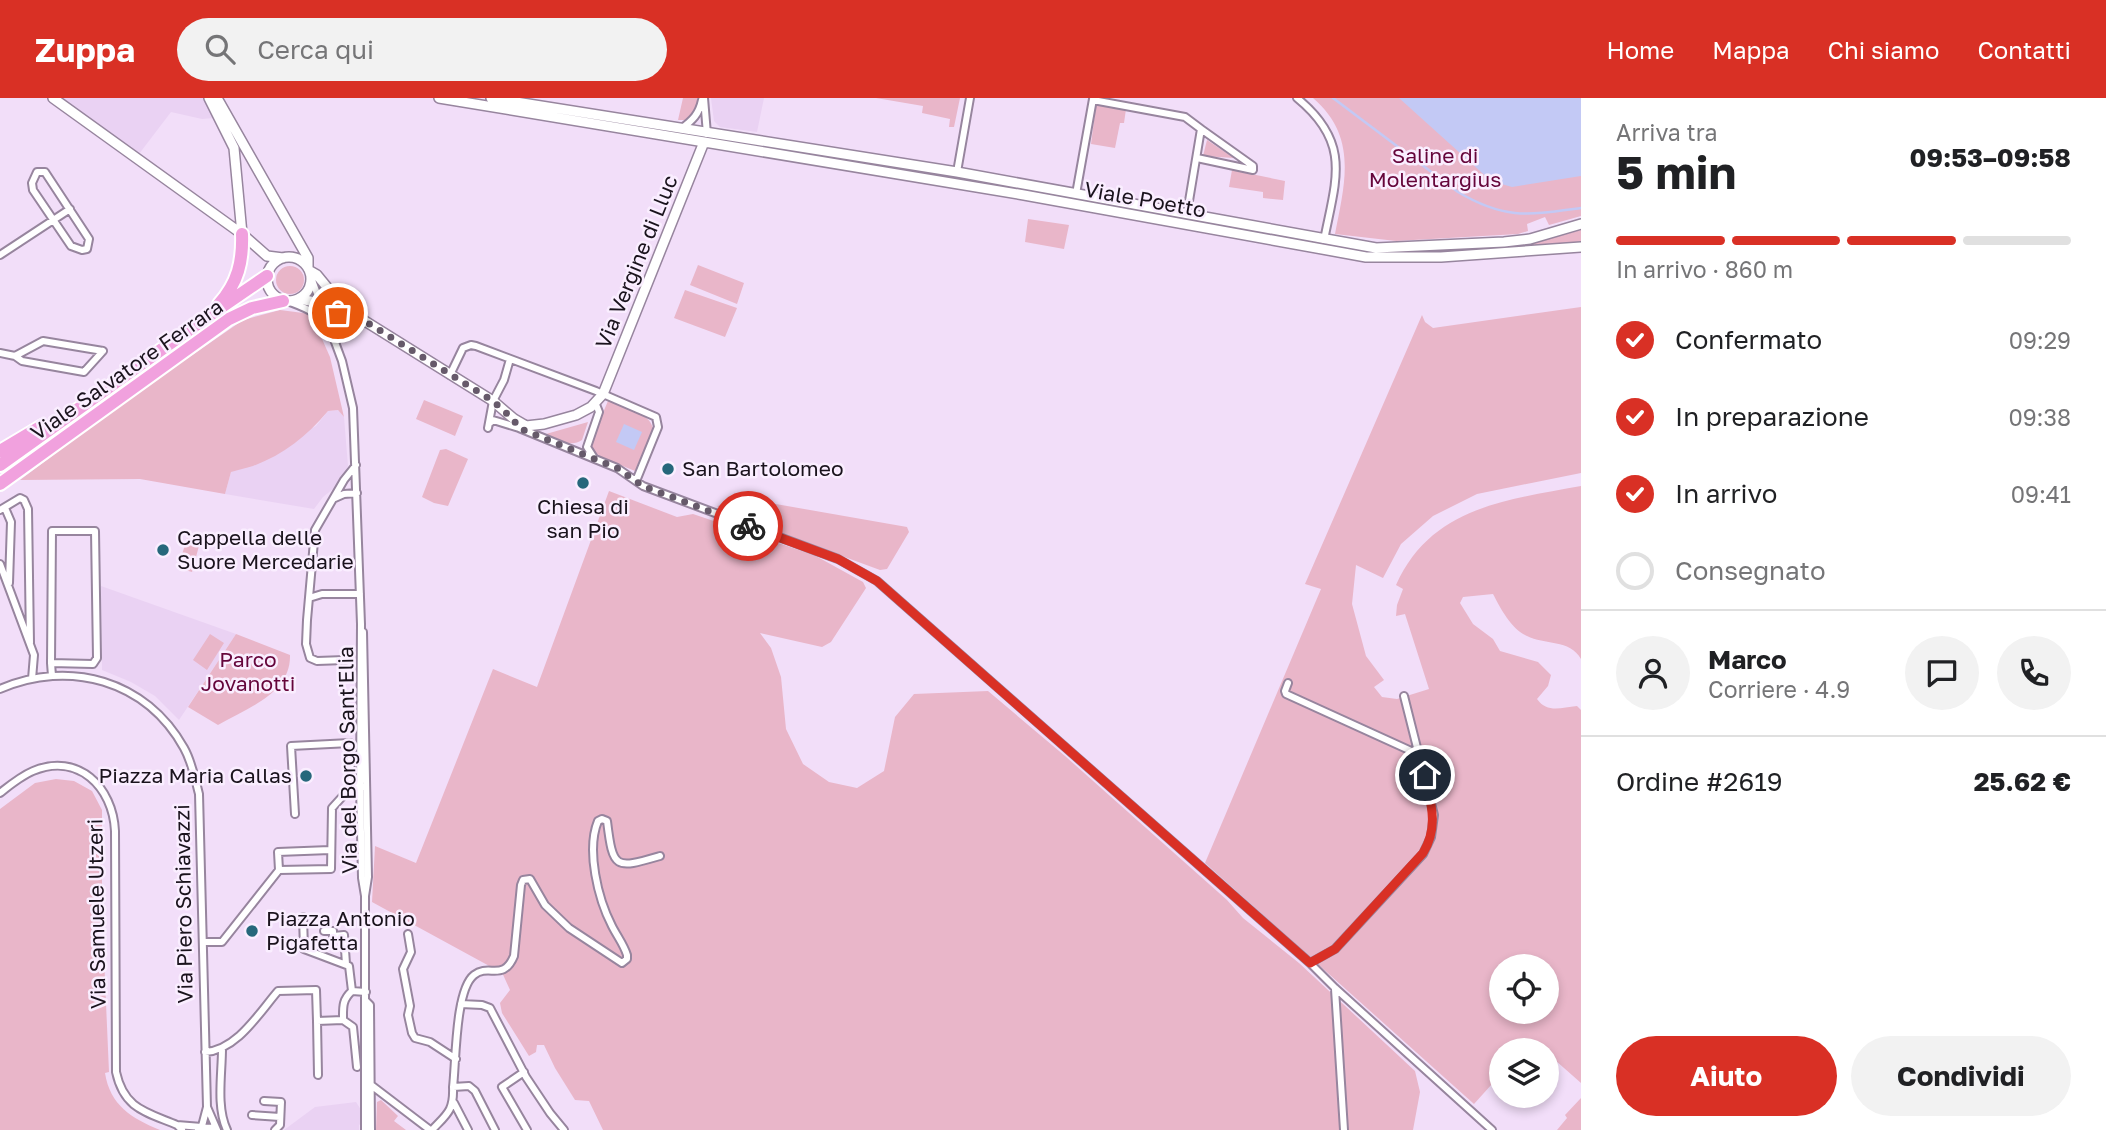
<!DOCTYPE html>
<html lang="it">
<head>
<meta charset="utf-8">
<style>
  :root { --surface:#fff; --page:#f2f2f2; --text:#202124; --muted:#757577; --line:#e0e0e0; --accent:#d93025 }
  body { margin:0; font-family:"Golos Text",sans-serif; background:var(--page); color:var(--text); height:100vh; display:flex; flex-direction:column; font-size:26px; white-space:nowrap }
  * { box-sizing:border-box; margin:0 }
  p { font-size:23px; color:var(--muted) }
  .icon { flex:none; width:38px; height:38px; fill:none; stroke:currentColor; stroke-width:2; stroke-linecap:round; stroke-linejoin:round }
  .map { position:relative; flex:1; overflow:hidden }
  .side { display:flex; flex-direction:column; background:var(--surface); width:525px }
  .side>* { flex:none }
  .tools { position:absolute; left:1489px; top:856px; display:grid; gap:14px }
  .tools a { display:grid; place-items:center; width:70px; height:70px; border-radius:50%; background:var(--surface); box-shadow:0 4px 10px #0003; font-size:35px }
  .pin { position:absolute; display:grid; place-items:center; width:60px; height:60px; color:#fff; margin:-30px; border:4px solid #fff; border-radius:50%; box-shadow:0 2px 7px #0007 }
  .courier { position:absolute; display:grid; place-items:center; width:70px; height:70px; margin:-35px; border:5px solid #d93025; border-radius:50%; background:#fff; color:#222; box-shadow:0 2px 9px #0007 }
  .head em { font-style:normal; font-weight:700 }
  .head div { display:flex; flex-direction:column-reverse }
  .head { display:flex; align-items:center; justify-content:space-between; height:119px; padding:0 35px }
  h1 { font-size:46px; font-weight:700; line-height:52px }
  .bar { display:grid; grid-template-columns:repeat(4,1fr); gap:10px 7px; align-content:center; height:84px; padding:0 35px }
  .bar i { height:9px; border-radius:5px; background:var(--line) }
  .bar .on { background:var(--accent) }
  .bar p { grid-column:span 4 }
  .line { display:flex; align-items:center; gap:18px; padding:0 35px; border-top:2px solid var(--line) }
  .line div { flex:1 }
  .round { display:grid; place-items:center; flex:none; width:74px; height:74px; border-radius:37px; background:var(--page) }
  ol { padding:0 35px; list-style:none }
  li { display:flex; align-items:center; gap:21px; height:77px }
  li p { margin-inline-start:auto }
  li .icon { padding:7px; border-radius:50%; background:var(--accent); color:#fff; stroke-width:4 }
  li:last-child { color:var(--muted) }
  li i { width:38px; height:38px; border:4px solid var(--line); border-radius:50% }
  .button { display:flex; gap:14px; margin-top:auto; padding:14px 35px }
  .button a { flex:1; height:80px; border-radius:42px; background:var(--accent); color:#fff; font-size:28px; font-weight:700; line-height:80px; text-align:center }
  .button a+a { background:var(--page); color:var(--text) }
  header { display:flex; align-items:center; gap:42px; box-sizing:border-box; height:98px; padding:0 35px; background:var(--accent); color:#fff }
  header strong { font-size:33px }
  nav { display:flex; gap:38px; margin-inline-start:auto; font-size:24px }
  .search { width:490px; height:63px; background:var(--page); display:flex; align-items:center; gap:18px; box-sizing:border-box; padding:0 24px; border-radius:38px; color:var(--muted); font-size:26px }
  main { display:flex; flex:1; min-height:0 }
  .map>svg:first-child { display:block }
  .built { fill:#ead2f3 }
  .green { fill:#e9b6c9; fill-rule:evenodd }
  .water { fill:#c3c9f5 }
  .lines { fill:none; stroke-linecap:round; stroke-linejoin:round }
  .stream { stroke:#c3c9f5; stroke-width:2.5 }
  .street-casing { stroke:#97859e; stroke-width:10 }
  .secondary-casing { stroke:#97859e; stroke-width:12 }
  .highway-casing { stroke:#fff; stroke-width:16 }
  .street { stroke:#fff; stroke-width:6 }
  .secondary { stroke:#fff; stroke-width:9 }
  .highway { stroke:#f1a1de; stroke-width:12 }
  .done { stroke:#665a6a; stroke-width:7; stroke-dasharray:0 12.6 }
  .route { stroke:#d93025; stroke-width:9 }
  .poi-dot { fill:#26677b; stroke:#faeeff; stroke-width:2.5 }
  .labels { text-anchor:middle; stroke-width:5; stroke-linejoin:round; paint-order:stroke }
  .park-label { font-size:21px; fill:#65053b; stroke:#faeeff }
  .street-label { font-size:21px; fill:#1a131d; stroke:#faeeff }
  .poi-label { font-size:21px; fill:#1a131d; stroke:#faeeff; text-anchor:start }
</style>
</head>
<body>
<header>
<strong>Zuppa</strong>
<div class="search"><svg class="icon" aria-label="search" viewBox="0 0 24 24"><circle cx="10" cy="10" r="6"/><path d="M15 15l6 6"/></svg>Cerca qui</div>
<nav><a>Home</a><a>Mappa</a><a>Chi siamo</a><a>Contatti</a></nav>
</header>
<main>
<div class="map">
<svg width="1581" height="1032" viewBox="0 0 1581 1032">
  <rect width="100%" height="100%" fill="#f2def9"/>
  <path class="built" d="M63,0H203L214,20L202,21L171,14L139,56Z
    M711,0H764L757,34L720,29L714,23Z
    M338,312L344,319L348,368L338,387L323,399L314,411L225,396L231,374L316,328L328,313Z
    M101,488L236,536L179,622L155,598L131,584L102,572Z
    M356,1004L363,1015V1024L359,1027V1032H284L315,1009Z"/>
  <path class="green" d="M683,0H697V11L685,22H678Z
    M876,0H960L954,29H949L950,21L922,15L923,8Z
    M1313,0H1581V118L1549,127L1545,119L1527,126L1528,133L1518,136L1396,143L1335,136C1345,84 1358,39 1313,0Z
    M1096,7L1126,11L1124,25H1120L1115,50L1091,46Z
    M1207,42L1234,60L1203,58Z
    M1232,72L1285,83L1283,102L1263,100V94L1229,89Z
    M1028,121L1069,127L1064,151L1025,144Z
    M1581,132V144L1517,150Z
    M698,167L744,185L737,206L690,187Z
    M276 182a14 14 0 1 1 28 0a14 14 0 1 1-28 0Z
    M685,192L737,210L725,239L674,220Z
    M1581,209V375L1477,396L1433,418L1401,446L1383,480L1356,467L1352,506L1366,558L1384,582L1374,589L1382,599L1397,601L1429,591L1405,516L1396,518L1397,507L1403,491L1396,487C1431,409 1506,402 1581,388V561C1570,541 1544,547 1527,538C1511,531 1501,511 1493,496L1463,499L1460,505L1473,526L1493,541L1500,553L1538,564L1551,577L1548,588L1537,601C1547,615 1560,610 1577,608L1581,612V985L1547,955V952H1543L1532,943L1524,952H1502L1501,976L1474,1006L1205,765L1321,491L1305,486L1422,217L1425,224L1433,230ZM1502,868H1547V914H1502Z
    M280,212L311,216L330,259L344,319L338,312L328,313C307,338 283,357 253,368C246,370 238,372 231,374L225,396L140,381L20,382L169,270L188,260L243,222Z
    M424,302L463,318L455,338L416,321Z
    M608,303C623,309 649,314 653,330L635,373L596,357L590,345Z
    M588,324L582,342C570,350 558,341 546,336Z
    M446,351L468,361L448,408L434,405L422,399L440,352Z
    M609,393L677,419L693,416L814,457L863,484L866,490L831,544L822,549L760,535L771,550L781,579L786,631L803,666L829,684L857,690L884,673L895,619L914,596L988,593L1065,658L1227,802L1243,820L1299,865L1415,973L1420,994L1413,1032H603L589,1003L575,1002L555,970L544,947H537L536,954L529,958L502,915L500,905L510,892L500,870H493L372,804L375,748L416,765L493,571L537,589Z
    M741,404L770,405L907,429L909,434L887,471L880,472L731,417L717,408Z
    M187,440L200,444L192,474L178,470Z
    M210,536L224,545L207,572L193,562Z
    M236,536L290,557C291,596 247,610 218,627L188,609Z
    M56,681L74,683L92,693L102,712V813L109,974L105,975C110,1007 131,1020 160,1032H0V711L35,685Z
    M1581,1000V1032H1557L1567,1020L1565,1017Z
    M381,1002L398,1018L394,1023L406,1032H376L377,1004Z"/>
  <path class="water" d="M1399,0H1581V78L1512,89L1491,83Z
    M624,326L642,334L634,352L616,344Z"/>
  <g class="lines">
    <path class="stream" d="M1333,0L1458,94C1505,122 1529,117 1581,110"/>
    <g class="street-casing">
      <path id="street" d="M704,0L707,36
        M1297,0C1352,45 1336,81 1324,142
        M1093,2L1185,19L1201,31L1187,115
        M681,31C693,22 699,16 702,2
        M1197,60L1253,72V68L1201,31
        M37,74H45L89,141L87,151L82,152L71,148L33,92L32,85Z
        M957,74L970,0
        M1076,96L1093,1
        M0,157L70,111
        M312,182L342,263L353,310L361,526L360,689L362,780L365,798
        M290,204C314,213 319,215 330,239
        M0,255L15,258L22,263L84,274L103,253
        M15,258L43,243L103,253
        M450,277L463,250L471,247L476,248L596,293L656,319L658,329L636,383
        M515,323L519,330L617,370L643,388L838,461L877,483L1310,865L1335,890L1492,1032
        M490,325L493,322L519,330
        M488,330L493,303L504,282L510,261
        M594,360L587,349L599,314L595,304
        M335,400L344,396L357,395
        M5,410L11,424L9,485
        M0,412L20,400L24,402L28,411L30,545
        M0,466L34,557L32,581
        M309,500L322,496H360
        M363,534L368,779L365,798V1032
        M345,562L317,563L310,560L306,546L307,522L315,432L344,382L356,367
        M51,565L93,566L97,560L95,433H52L51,565L52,578
        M1288,585L1285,593L1286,596L1420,657
        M0,591C69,561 146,582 184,650C192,664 195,681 199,696L207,1009L217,1032
        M0,695C10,687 21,678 33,673C78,654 113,689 115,733L116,974C124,1011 146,1014 177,1027
        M295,716L291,648L350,645L351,689
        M279,772L278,754L330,752
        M303,819L304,851L349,868L352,893
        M324,833H333V838L344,837L346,866
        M408,836L411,854L403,871L410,908L408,917L412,935L415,940L430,944L456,961
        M203,844H222L279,772L331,771L332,710L351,689H363
        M1310,865L1335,851L1423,756L1431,739L1434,717L1404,598
        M1335,891L1344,1032
        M366,903L370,907L371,1032
        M461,906L482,907L490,910L526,979L550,1015L564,1032
        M343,922L353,929L357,969
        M317,923L318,977
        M222,951C222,976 216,1009 227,1032
        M205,954C237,952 259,915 278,893L316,892L317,923L343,922C343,909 342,902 352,893L366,894
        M524,974L502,989L527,1032
        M371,987L430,1032
        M453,989L469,988L475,993L495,1032
        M264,1003L281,1004L280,1027L275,1032
        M454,1005L468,1032
        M252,1017L280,1019
        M198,1031L202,1028L207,1009
        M182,1032L177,1027L214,1030
        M432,1032C447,1016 454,1013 453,989C456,965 455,892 474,877C489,865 503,884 514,858L521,787L523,782L530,781L545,807L569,830L622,865L627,861V857C624,847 617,838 612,828C598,801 586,752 598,723L602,721L607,723C613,772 615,771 660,758"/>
    </g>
    <g class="secondary-casing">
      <path id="secondary" d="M53,0L242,136L267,158L283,160
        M209,0L234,50L242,136
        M217,0L308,160V170
        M439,0L1024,97L1366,159H1441L1581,149
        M491,0L957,74L1376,150L1504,144L1530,141L1581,126
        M267 181a22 22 0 1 1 44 0a22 22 0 1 1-44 0Z
        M310,173L317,177L344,210
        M300,201L344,210L493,303L514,321L526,328L544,326L576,317L591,309L603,296L704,44
        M329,226L344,210"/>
    </g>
    <g class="highway-casing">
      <path id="highway" d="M219,206C238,185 243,163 242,136
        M0,353L42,328
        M0,367L207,219L267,178
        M0,386L229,221L252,210L283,203"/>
    </g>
    <use href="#street" class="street"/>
    <use href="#secondary" class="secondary"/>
    <use href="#highway" class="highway"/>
  </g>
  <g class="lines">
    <path class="done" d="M338,215L344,210L493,303L513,321L519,330L617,370L643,388L748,428"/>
    <path class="route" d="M748,428L838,461L877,483L1310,865L1335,851L1423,755C1439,729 1431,705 1425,677"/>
  </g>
  <g class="poi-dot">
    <circle cx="668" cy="371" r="7"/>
    <circle cx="583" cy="385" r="7"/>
    <circle cx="163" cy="452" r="7"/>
    <circle cx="306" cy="678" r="7"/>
    <circle cx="252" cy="833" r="7"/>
  </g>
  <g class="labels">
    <g class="park-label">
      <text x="1435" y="65">Saline di<tspan x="1435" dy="24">Molentargius</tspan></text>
      <text x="248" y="569">Parco<tspan x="248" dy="24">Jovanotti</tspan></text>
    </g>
    <g class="street-label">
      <text transform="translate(1145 102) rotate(10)" y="7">Viale Poetto</text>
      <text transform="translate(637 164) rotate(-68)" y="7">Via Vergine di Lluc</text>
      <text transform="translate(127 272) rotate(-35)" y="7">Viale Salvatore Ferrara</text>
      <text transform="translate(348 662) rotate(-91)" y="7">Via del Borgo Sant'Elia</text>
      <text transform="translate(184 806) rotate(-91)" y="7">Via Piero Schiavazzi</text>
      <text transform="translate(97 816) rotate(-91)" y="7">Via Samuele Utzeri</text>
    </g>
    <g class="poi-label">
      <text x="682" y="378">San Bartolomeo</text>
      <text x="583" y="416" text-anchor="middle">Chiesa di<tspan x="583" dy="24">san Pio</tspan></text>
      <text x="177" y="447">Cappella delle<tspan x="177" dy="24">Suore Mercedarie</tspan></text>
      <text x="292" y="685" text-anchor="end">Piazza Maria Callas</text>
      <text x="266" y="828">Piazza Antonio<tspan x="266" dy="24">Pigafetta</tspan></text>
    </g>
  </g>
</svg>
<div class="tools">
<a><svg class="icon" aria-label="locate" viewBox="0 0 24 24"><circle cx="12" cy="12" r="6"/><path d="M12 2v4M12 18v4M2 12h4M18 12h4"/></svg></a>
<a><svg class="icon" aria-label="layers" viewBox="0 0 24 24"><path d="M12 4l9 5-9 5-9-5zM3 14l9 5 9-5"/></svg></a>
</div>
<div class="pin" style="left:338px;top:215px;background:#ea580c"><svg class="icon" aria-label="bag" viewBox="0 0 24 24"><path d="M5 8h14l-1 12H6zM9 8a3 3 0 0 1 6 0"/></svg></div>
<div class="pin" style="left:1425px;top:677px;background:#1f2937"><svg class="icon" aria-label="home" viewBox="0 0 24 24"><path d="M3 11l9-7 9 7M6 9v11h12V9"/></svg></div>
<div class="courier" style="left:748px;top:428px"><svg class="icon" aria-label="bike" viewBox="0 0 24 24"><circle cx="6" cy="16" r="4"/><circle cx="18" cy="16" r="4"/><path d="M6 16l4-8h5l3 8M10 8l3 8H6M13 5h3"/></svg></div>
</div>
<section class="side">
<div class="head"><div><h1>5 min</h1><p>Arriva tra</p></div><em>09:53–09:58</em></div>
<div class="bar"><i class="on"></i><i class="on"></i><i class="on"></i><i></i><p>In arrivo · 860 m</p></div>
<ol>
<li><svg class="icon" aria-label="check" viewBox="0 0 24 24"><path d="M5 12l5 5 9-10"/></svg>Confermato<p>09:29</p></li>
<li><svg class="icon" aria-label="check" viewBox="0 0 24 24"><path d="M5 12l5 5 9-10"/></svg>In preparazione<p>09:38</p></li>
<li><svg class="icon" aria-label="check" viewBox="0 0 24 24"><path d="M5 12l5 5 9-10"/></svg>In arrivo<p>09:41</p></li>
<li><i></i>Consegnato</li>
</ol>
<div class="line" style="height:126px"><a class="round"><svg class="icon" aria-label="person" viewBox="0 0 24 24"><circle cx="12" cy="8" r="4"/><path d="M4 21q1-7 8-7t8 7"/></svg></a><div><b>Marco</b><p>Corriere · 4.9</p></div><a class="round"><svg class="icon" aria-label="chat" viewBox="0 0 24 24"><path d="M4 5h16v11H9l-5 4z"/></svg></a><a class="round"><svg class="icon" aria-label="phone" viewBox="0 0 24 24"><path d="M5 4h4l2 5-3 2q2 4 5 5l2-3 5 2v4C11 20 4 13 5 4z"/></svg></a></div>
<div class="line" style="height:91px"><div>Ordine #2619</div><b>25.62 €</b></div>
<div class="button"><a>Aiuto</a><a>Condividi</a></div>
</section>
</main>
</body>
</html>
